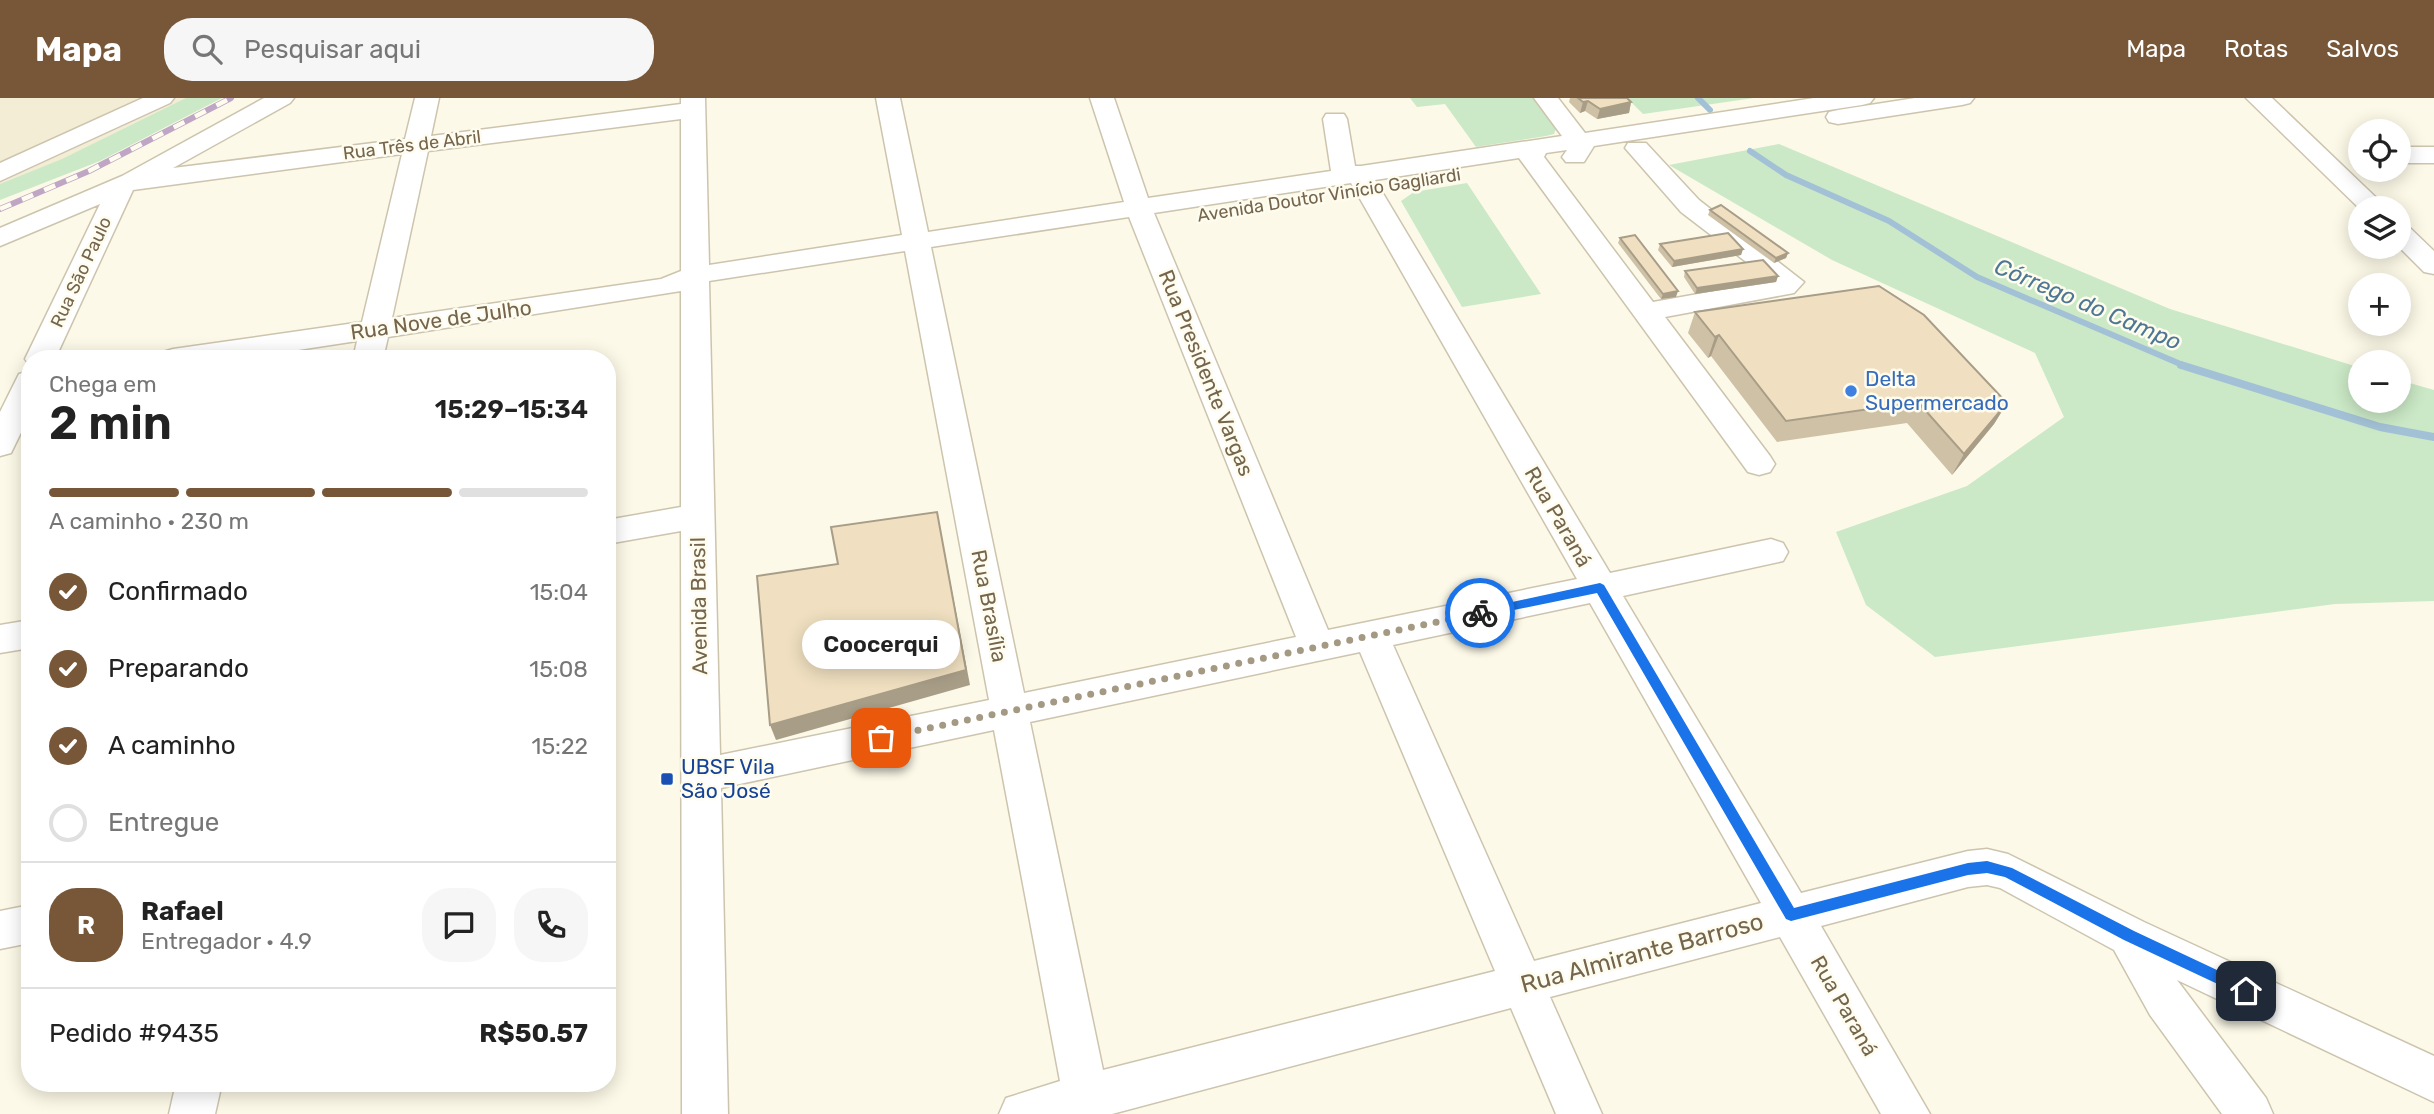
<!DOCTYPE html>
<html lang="pt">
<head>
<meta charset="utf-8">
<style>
  :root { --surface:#fff; --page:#f6f6f6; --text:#222; --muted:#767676; --line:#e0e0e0; --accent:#775738 }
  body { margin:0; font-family:Rubik,sans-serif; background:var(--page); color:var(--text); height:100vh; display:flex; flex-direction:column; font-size:26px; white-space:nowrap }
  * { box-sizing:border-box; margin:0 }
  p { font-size:23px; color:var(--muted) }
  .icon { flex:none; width:38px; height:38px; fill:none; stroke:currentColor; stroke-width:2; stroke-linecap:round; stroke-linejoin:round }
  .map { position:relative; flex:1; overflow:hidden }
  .sheet { position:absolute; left:21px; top:252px; width:595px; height:742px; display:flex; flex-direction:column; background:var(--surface); border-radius:28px; box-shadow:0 4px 18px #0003 }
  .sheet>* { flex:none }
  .tools { position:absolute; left:2348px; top:21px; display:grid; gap:14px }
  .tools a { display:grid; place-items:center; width:63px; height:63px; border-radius:50%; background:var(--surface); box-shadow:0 4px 18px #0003; font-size:35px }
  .pin { position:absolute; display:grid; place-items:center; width:60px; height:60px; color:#fff; margin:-30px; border-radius:14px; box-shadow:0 4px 10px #0006 }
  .courier { position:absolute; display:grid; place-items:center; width:70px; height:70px; margin:-35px; border:5px solid #1a73e8; border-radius:50%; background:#fff; color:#222; box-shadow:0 2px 9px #0007 }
  .bubble { position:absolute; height:49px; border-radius:24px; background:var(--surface); box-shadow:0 4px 18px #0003; font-size:23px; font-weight:600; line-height:49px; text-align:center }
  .head em { font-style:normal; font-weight:600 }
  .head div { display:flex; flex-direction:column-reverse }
  .head { display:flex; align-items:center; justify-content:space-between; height:119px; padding:0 28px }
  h1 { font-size:46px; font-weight:600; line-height:52px }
  .bar { display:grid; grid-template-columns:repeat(4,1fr); gap:10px 7px; align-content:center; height:84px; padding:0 28px }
  .bar i { height:9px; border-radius:5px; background:var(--line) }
  .bar .active { background:var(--accent) }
  .bar p { grid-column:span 4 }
  .line { display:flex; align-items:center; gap:18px; padding:0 28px; border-top:2px solid var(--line) }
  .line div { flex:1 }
  .round { display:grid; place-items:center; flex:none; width:74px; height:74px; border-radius:28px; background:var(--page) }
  ol { padding:0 28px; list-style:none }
  li { display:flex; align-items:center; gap:21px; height:77px }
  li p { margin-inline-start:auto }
  li .icon { padding:7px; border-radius:50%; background:var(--accent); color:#fff; stroke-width:4 }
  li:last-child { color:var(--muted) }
  li i { width:38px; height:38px; border:4px solid var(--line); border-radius:50% }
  header { display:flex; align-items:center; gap:42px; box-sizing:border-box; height:98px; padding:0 35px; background:var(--accent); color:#fff }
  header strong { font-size:33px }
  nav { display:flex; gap:38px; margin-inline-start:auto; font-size:24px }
  .search { width:490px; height:63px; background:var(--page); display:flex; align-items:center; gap:18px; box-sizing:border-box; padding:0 24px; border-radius:28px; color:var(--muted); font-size:26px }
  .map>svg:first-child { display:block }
  .residential { fill:#f3edd6 }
  .green { fill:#cbe9c6 }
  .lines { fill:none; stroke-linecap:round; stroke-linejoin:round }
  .stream-far1 { stroke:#a3c1d6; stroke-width:6 }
  .stream { stroke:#a3c1d6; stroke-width:8 }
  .minor-casing { stroke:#cdc4ae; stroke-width:3 }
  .minor { fill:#fff; fill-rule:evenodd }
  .rail-casing { stroke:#bfa6c5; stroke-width:6 }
  .rail { stroke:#fefcee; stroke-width:4.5; stroke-dasharray:12; stroke-linecap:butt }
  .wall { fill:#cec1a6 }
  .shaded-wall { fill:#a89d87 }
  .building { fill:#f0e0c1; stroke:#a89d87; stroke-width:2 }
  .route { fill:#1a73e8 }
  .done { stroke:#a49983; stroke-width:7; stroke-dasharray:0 12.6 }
  .shop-dot { fill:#3f7fe0; stroke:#fefcee; stroke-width:2.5 }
  .transit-dot { fill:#1a4fb4; stroke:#fefcee; stroke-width:2.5 }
  .labels { text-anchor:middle; stroke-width:5; stroke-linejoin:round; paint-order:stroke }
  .far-street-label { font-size:18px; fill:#75654d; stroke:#fefcee }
  .street-label { font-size:21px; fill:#75654d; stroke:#fefcee }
  .shop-label { font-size:21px; fill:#366cbe; stroke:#fefcee; text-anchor:start }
  .transit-label { font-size:21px; fill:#164399; stroke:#fefcee; text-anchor:start }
  .water-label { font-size:23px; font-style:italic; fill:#4e7795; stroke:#fefcee }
  .near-street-label { font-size:24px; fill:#75654d; stroke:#fefcee }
</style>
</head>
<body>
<header>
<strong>Mapa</strong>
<div class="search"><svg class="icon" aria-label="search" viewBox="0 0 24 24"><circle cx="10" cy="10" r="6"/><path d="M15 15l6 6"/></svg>Pesquisar aqui</div>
<nav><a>Mapa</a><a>Rotas</a><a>Salvos</a></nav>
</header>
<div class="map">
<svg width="2434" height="1016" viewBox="0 0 2434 1016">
  <rect width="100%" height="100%" fill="#fcf9e8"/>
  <path class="residential" d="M0,0H213L0,101Z"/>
  <path class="green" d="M186,0H222L100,63L0,102V86L62,61Z
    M1410,0H1534L1556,31L1554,36L1546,38L1476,49L1445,6L1417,9Z
    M1627,0H1754L1643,16Z
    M1779,46L2170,211L2361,270V303H2399V282L2434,292V503L2335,506L1935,559L1866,507L1836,434L1967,388L2064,319L2035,255L1832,162L1669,67Z
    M1467,85L1541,196L1462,209L1401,103L1414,94Z"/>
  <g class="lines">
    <path class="stream-far1" d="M1698,0L1710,12
      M1750,53L1786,77L1889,123L1977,179L2185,268"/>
    <path class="stream" d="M2181,267L2380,329L2434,339"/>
    <g class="minor-casing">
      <path id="minor" d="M143,0H174L170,5L0,83V65Z
        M264,0H294L290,5L173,70L405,41L415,0H439L431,38L681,6V0H705L709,167L902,137L876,0H900L928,134L1124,104L1090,0H1114L1148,100L1331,73L1323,21L1326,16H1344L1347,21L1355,68H1361L1562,38L1534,0H1558L1585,35L1814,0H1874L1870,5L1862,7L1594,48L1584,64H1566L1562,59L1567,52L1546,55L1544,59L1653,204L1771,183L1681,114L1625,50L1628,45H1646L1699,102L1804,184L1794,195L1665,219L1770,358L1775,366L1770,374L1759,377L1748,374L1519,60L1375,82L1610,475L1771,441L1783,445L1788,454L1783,463L1623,498L1801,795L1968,753L1987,751L2008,756L2144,824L2434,958V1004L2177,882L2266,1000L2273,1016H2222L2150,917L2114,852L2000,790L1987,787L1968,789L1821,828L1930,1016H1881L1780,839L1550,899L1602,1016H1556L1511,910L1112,1016H999L1006,1000L1060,983L994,632L721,690L728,1016H682L681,433L607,446V422L681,409V193L388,239L383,261H353L357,243L239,261H158L163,254L173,251L362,224L402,56L133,92L55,261H30V268L25,261L100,106L0,148V130L122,78ZM681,21V173L661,181L392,220L428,53ZM1351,85L1577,481L1328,532L1154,115ZM1129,119L1296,539L1024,595L931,149ZM905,153L989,602L720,657L709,183ZM1590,505L1761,805L1534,863L1393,547ZM1360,554L1495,873L1103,972L1030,624Z
        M1915,0H1974L1970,5L1962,7L1838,26L1829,24L1826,19L1829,14L1838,12Z
        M2246,0H2272L2387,110L2361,112Z
        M2399,49H2434V65H2399Z
        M2399,126L2408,128L2434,153V176L2424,174L2399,149Z
        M30,273V316L11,355L0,358V314L19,276Z
        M30,522V550L0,555V527Z
        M30,807V845L0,851V813Z
        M176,985H222L215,1016H169Z"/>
    </g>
    <use href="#minor" class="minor"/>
    <g class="rail-casing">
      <path id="rail" d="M0,111L89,73L231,0"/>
    </g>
    <use href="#rail" class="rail"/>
  </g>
  <path class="wall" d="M1570,0H1627L1631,4L1629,15L1597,21L1585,13L1580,15L1569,4Z
    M1710,112L1788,155L1786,160L1774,165L1708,117Z
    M1620,140L1676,199L1661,201L1618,145Z
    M1660,146L1743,151L1741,157L1672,169L1658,152Z
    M1685,173L1778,178L1776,184L1695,196L1684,179Z
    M1695,214L2007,305L1994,326L1952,377L1907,325L1777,344L1711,258L1708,260L1688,235Z"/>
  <path class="shaded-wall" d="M1588,3L1585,13L1580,15L1583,4Z
    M1631,4L1629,15L1597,21L1600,11Z
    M1743,151L1741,157L1672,169L1674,163Z
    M1788,155L1786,160L1774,165L1776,160Z
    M1778,178L1776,184L1695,196L1697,190Z
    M1678,193L1676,199L1661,201L1663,196Z
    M1719,237L1711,258L1708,260L1715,239Z
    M2007,305L1994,326L1952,377L1964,356Z
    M937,414L970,587L776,642L770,627Z"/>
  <path class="building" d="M1578,0H1627L1631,4L1600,11L1588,3L1583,4Z
    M1721,107L1788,155L1776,160L1710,112Z
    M1728,135L1743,151L1674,163L1660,146Z
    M1635,137L1678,193L1663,196L1620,140Z
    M1763,162L1778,178L1697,190L1685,173Z
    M1879,188L1924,217L2007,305L1964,356L1918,304L1786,323L1719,237L1715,239L1695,214Z
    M937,414L966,572L770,627L757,478L838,466L831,429Z"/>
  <path class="route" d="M1600,485L1604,487L1794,810L1968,765L1987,763L2012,770L2134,833L2251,888V897H2241L2124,842L2005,779L1987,775L1968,777L1791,823L1786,821L1597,495L1480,519L1474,515L1480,511Z"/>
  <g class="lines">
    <path class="done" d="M881,640L1480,515"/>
  </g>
  <circle class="shop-dot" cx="1851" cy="293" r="7"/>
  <rect class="transit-dot" x="660" y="674" width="14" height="14" rx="3.5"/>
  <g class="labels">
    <g class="far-street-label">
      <text transform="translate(412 47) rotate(-7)" y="6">Rua Três de Abril</text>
      <text transform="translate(1329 97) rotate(-9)" y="6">Avenida Doutor Vinício Gagliardi</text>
      <text transform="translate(81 174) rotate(-65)" y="6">Rua São Paulo</text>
    </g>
    <g class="street-label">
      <text transform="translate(441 222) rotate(-8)" y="7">Rua Nove de Julho</text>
      <text transform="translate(1206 275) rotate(68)" y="7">Rua Presidente Vargas</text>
      <text transform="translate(1558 419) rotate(60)" y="7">Rua Paraná</text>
      <text transform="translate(699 508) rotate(-91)" y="7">Avenida Brasil</text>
      <text transform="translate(989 508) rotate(79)" y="7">Rua Brasília</text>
      <text transform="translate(1844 908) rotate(60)" y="7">Rua Paraná</text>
    </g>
    <g class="shop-label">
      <text x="1865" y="288">Delta<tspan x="1865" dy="24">Supermercado</tspan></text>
    </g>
    <g class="transit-label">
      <text x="681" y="676">UBSF Vila<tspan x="681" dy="24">São José</tspan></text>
    </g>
    <g class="water-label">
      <text transform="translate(2088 206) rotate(23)" y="8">Córrego do Campo</text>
    </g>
    <g class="near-street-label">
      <text transform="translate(1642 855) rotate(-15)" y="8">Rua Almirante Barroso</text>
    </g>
  </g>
</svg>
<div class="tools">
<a><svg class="icon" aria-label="locate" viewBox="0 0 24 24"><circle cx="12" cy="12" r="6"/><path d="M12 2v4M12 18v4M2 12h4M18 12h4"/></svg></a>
<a><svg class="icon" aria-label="layers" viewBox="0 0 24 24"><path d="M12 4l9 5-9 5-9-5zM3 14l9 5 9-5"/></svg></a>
<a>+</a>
<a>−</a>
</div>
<div class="pin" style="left:881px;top:640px;background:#ea580c"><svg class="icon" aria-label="bag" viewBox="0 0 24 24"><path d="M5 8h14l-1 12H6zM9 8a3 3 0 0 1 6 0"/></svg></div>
<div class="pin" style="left:2246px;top:893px;background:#1f2937"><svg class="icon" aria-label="home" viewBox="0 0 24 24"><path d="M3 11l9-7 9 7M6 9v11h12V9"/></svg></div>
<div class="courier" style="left:1480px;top:515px"><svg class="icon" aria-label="bike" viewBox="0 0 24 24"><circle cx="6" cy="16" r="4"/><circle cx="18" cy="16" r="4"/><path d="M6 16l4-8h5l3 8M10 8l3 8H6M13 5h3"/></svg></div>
<div class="bubble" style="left:802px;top:522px;width:158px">Coocerqui</div>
<section class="sheet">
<div class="head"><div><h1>2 min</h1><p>Chega em</p></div><em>15:29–15:34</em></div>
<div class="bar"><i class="active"></i><i class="active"></i><i class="active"></i><i></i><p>A caminho · 230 m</p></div>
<ol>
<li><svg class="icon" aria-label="check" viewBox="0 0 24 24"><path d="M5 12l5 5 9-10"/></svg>Confirmado<p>15:04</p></li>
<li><svg class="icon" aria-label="check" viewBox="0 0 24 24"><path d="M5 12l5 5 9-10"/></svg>Preparando<p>15:08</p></li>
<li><svg class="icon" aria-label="check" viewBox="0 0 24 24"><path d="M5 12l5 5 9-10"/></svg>A caminho<p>15:22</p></li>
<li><i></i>Entregue</li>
</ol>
<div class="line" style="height:126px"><b class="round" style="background:var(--accent);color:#fff">R</b><div><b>Rafael</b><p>Entregador · 4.9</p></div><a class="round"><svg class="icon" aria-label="chat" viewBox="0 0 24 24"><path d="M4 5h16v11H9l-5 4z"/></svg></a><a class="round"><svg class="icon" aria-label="phone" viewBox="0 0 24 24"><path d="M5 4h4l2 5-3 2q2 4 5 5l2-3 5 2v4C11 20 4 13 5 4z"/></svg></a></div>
<div class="line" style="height:91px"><div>Pedido #9435</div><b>R$50.57</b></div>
</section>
</div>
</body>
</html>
